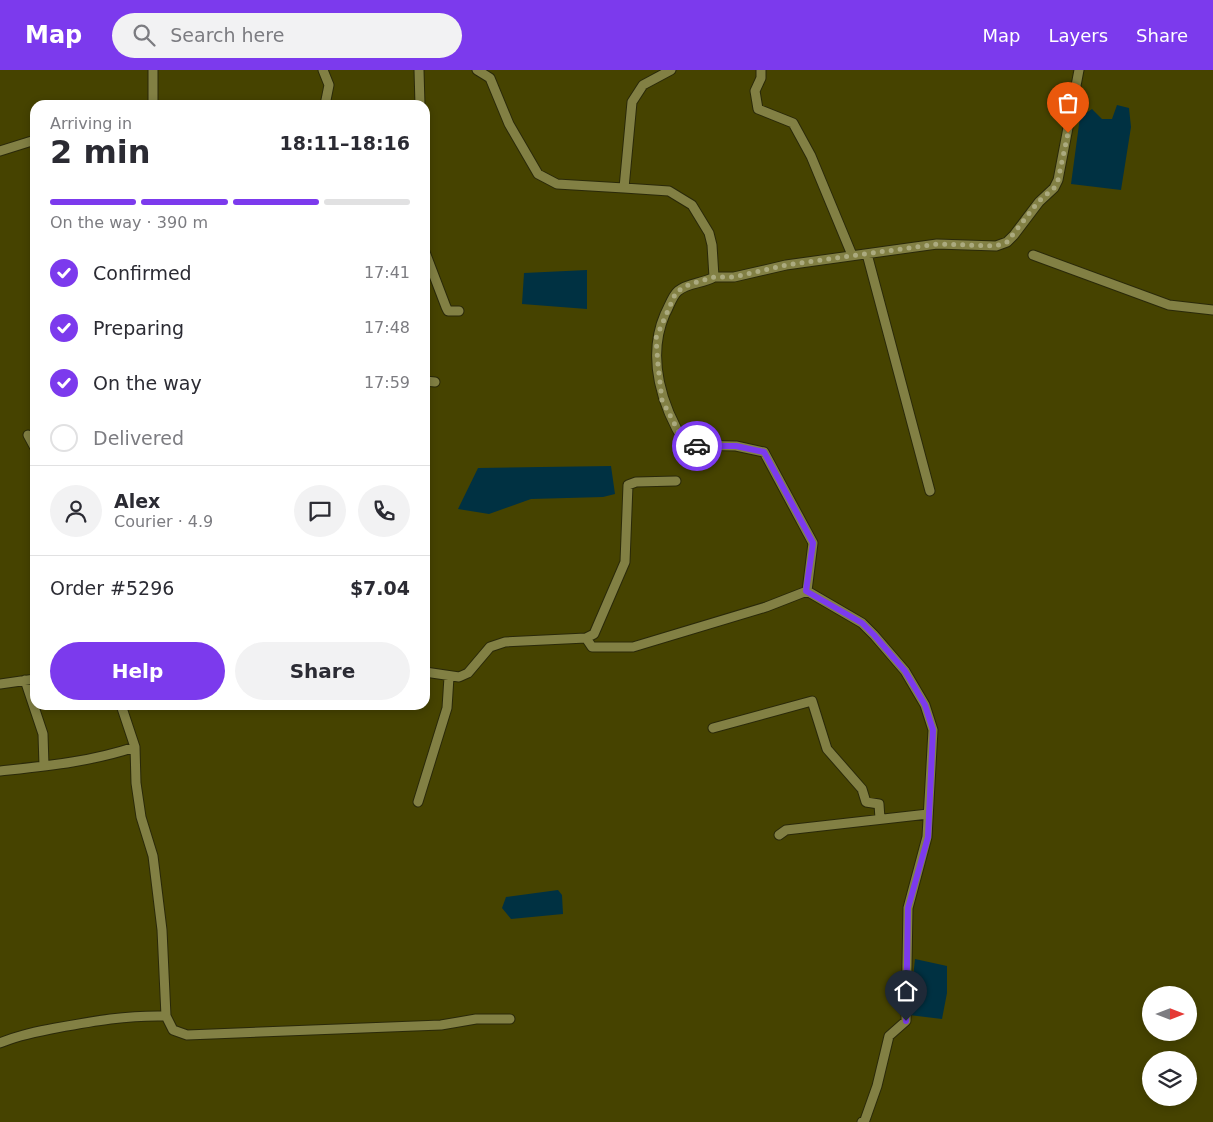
<!DOCTYPE html>
<html lang="en">
<head>
<meta charset="utf-8">
<style>
  :root { --surface:#fff; --page:#f2f2f3; --text:#2b2b33; --muted:#7c7c81; --line:#e1e1e2; --accent:#7c3aed }
  body { margin:0; font-family:"DejaVu Sans",sans-serif; background:var(--page); color:var(--text); height:100vh; display:flex; flex-direction:column; font-size:19px; white-space:nowrap }
  * { box-sizing:border-box; margin:0 }
  p { font-size:16px; color:var(--muted) }
  .icon { flex:none; width:28px; height:28px; fill:none; stroke:currentColor; stroke-width:2; stroke-linecap:round; stroke-linejoin:round }
  .map { position:relative; flex:1; overflow:hidden }
  .sheet { position:absolute; left:30px; top:30px; width:400px; height:610px; display:flex; flex-direction:column; background:var(--surface); border-radius:15px; box-shadow:0 2px 8px #0003 }
  .sheet>* { flex:none }
  .needle { width:32px; rotate:90deg }
  .controls { position:absolute; left:1142px; top:916px; display:grid; gap:10px }
  .controls a { display:grid; place-items:center; width:55px; height:55px; border-radius:50%; background:var(--surface); box-shadow:0 2px 8px #0003; font-size:25px }
  .pin { position:absolute; display:grid; place-items:center; width:42px; height:42px; color:#fff; margin:-51px -21px; border-radius:50% 50% 50% 0; rotate:-45deg; box-shadow:0 0 5px #0007 }
  .pin .icon { rotate:45deg }
  .courier { position:absolute; display:grid; place-items:center; width:50px; height:50px; margin:-25px; border:4px solid #7c3aed; border-radius:50%; background:#fff; color:#222; box-shadow:0 1px 6px #0007 }
  .head em { font-style:normal; font-weight:700 }
  .head div { display:flex; flex-direction:column-reverse }
  .head { display:flex; align-items:center; justify-content:space-between; height:85px; padding:0 20px }
  h1 { font-size:32px; font-weight:700; line-height:38px }
  .bar { display:grid; grid-template-columns:repeat(4,1fr); gap:8px 5px; align-content:center; height:60px; padding:0 20px }
  .bar i { height:6px; border-radius:4px; background:var(--line) }
  .bar .current { background:var(--accent) }
  .bar p { grid-column:span 4 }
  .line { display:flex; align-items:center; gap:12px; padding:0 20px; border-top:1px solid var(--line) }
  .line div { flex:1 }
  .round { display:grid; place-items:center; flex:none; width:52px; height:52px; border-radius:26px; background:var(--page) }
  ol { padding:0 20px; list-style:none }
  li { display:flex; align-items:center; gap:15px; height:55px }
  li p { margin-inline-start:auto }
  li .icon { padding:5px; border-radius:50%; background:var(--accent); color:#fff; stroke-width:4 }
  li:last-child { color:var(--muted) }
  li i { width:28px; height:28px; border:2px solid var(--line); border-radius:50% }
  .button { display:flex; gap:10px; margin-top:auto; padding:10px 20px }
  .button a { flex:1; height:58px; border-radius:30px; background:var(--accent); color:#fff; font-size:20px; font-weight:700; line-height:58px; text-align:center }
  .button a+a { background:var(--page); color:var(--text) }
  header { display:flex; align-items:center; gap:30px; box-sizing:border-box; height:70px; padding:0 25px; background:var(--accent); color:#fff }
  header strong { font-size:24px }
  nav { display:flex; gap:28px; margin-inline-start:auto; font-size:18px }
  .search { width:350px; height:45px; background:var(--page); display:flex; align-items:center; gap:12px; box-sizing:border-box; padding:0 18px; border-radius:28px; color:var(--muted); font-size:19px }
  .map>svg:first-child { display:block }
  .water { fill:#003142 }
  .lines { fill:none; stroke-linecap:round; stroke-linejoin:round }
  .street-casing { stroke:#2a2909; stroke-width:11 }
  .street { stroke:#828044; stroke-width:9 }
  .done { stroke:#abaa7f; stroke-width:5; stroke-dasharray:0 9 }
  .route { stroke:#7c3aed; stroke-width:6 }
</style>
</head>
<body>
<header>
<strong>Map</strong>
<div class="search"><svg class="icon" aria-label="search" viewBox="0 0 24 24"><circle cx="10" cy="10" r="6"/><path d="M15 15l6 6"/></svg>Search here</div>
<nav><a>Map</a><a>Layers</a><a>Share</a></nav>
</header>
<div class="map">
<svg width="1213" height="1052" viewBox="0 0 1213 1052">
  <rect width="100%" height="100%" fill="#464300"/>
  <path class="water" d="M1117,35L1129,38L1131,57L1121,120L1071,114L1080,47L1092,39L1102,49H1112Z
    M587,200V239L522,234L524,203Z
    M611,396L615,424L603,427L531,429L489,444L458,439L478,398Z
    M558,820L562,825L563,844L511,849L502,838L506,827Z
    M915,889L947,896V923L942,949L909,945Z"/>
  <g class="lines">
    <g class="street-casing">
      <path id="street" d="M153,0V35
        M323,0L329,15L325,35
        M419,0L420,35
        M477,0L490,8L509,54L538,104L557,114L624,118L632,32L643,15L671,0
        M761,0V8L755,21L758,39L793,53L811,86L852,185
        M0,81L35,70
        M624,118L669,121L692,135L709,163L712,175L714,207H734L786,195L937,174L996,176L1007,172L1014,165L1039,132L1054,118L1058,110L1079,0
        M425,182L446,237L448,241H459
        M867,184L930,421
        M1033,185L1169,235L1213,240
        M714,207C702,214 689,212 678,221C672,226 669,237 665,244C646,288 662,337 686,375L736,376L764,382L813,473L807,521
        M425,311L435,312
        M28,365L35,378
        M807,521L862,553L874,565L905,601L925,635L933,660L927,767L908,838L906,951L889,966L877,1016L865,1050L862,1052
        M586,568L594,564L625,492L628,415L636,412L676,411
        M425,602L459,607L468,603L490,577L505,572L586,568L592,577H633L766,537L807,521
        M25,610L43,664L44,696
        M0,614L35,609
        M121,635L135,677L136,713L141,747L153,786L162,860L166,946L173,960L187,965L441,955L476,949H510
        M713,658L812,631L827,679L862,719L866,732L879,734L880,749
        M0,701C46,696 90,692 135,677
        M418,732L447,638L449,607
        M779,765L786,760L928,744
        M0,973C18,965 36,962 56,958C94,951 127,945 166,946"/>
    </g>
    <use href="#street" class="street"/>
  </g>
  <g class="lines">
    <path class="done" d="M697,376H686L662,330L658,295L656,268L676,222L690,214L714,207H734L786,195L937,174L996,176L1007,172L1038,132L1054,118L1058,110L1068,63"/>
    <path class="route" d="M697,376H736L764,382L813,473L806,521L862,553L874,565L905,601L925,635L933,660L928,767L908,838L906,951"/>
  </g>
</svg>
<div class="controls">
<a><svg class="needle" viewBox="-14 -14 28 28"><path d="M0-13l5 13h-10z" fill="#e53935"/><path d="M0 13l5-13h-10z" fill="#7c7c81"/></svg></a>
<a><svg class="icon" aria-label="layers" viewBox="0 0 24 24"><path d="M12 4l9 5-9 5-9-5zM3 14l9 5 9-5"/></svg></a>
</div>
<div class="pin" style="left:1068px;top:63px;background:#ea580c"><svg class="icon" aria-label="bag" viewBox="0 0 24 24"><path d="M5 8h14l-1 12H6zM9 8a3 3 0 0 1 6 0"/></svg></div>
<div class="pin" style="left:906px;top:951px;background:#1f2937"><svg class="icon" aria-label="home" viewBox="0 0 24 24"><path d="M3 11l9-7 9 7M6 9v11h12V9"/></svg></div>
<div class="courier" style="left:697px;top:376px"><svg class="icon" aria-label="car" viewBox="0 0 24 24"><path d="M5 17H2v-5l4-1 3-4h7l3 4 3 1v5h-3M9 17h6M6 11h13"/><circle cx="7" cy="17" r="2"/><circle cx="17" cy="17" r="2"/></svg></div>
<section class="sheet">
<div class="head"><div><h1>2 min</h1><p>Arriving in</p></div><em>18:11–18:16</em></div>
<div class="bar"><i class="current"></i><i class="current"></i><i class="current"></i><i></i><p>On the way · 390 m</p></div>
<ol>
<li><svg class="icon" aria-label="check" viewBox="0 0 24 24"><path d="M5 12l5 5 9-10"/></svg>Confirmed<p>17:41</p></li>
<li><svg class="icon" aria-label="check" viewBox="0 0 24 24"><path d="M5 12l5 5 9-10"/></svg>Preparing<p>17:48</p></li>
<li><svg class="icon" aria-label="check" viewBox="0 0 24 24"><path d="M5 12l5 5 9-10"/></svg>On the way<p>17:59</p></li>
<li><i></i>Delivered</li>
</ol>
<div class="line" style="height:90px"><a class="round"><svg class="icon" aria-label="person" viewBox="0 0 24 24"><circle cx="12" cy="8" r="4"/><path d="M4 21q1-7 8-7t8 7"/></svg></a><div><b>Alex</b><p>Courier · 4.9</p></div><a class="round"><svg class="icon" aria-label="chat" viewBox="0 0 24 24"><path d="M4 5h16v11H9l-5 4z"/></svg></a><a class="round"><svg class="icon" aria-label="phone" viewBox="0 0 24 24"><path d="M5 4h4l2 5-3 2q2 4 5 5l2-3 5 2v4C11 20 4 13 5 4z"/></svg></a></div>
<div class="line" style="height:65px"><div>Order #5296</div><b>$7.04</b></div>
<div class="button"><a>Help</a><a>Share</a></div>
</section>
</div>
</body>
</html>
